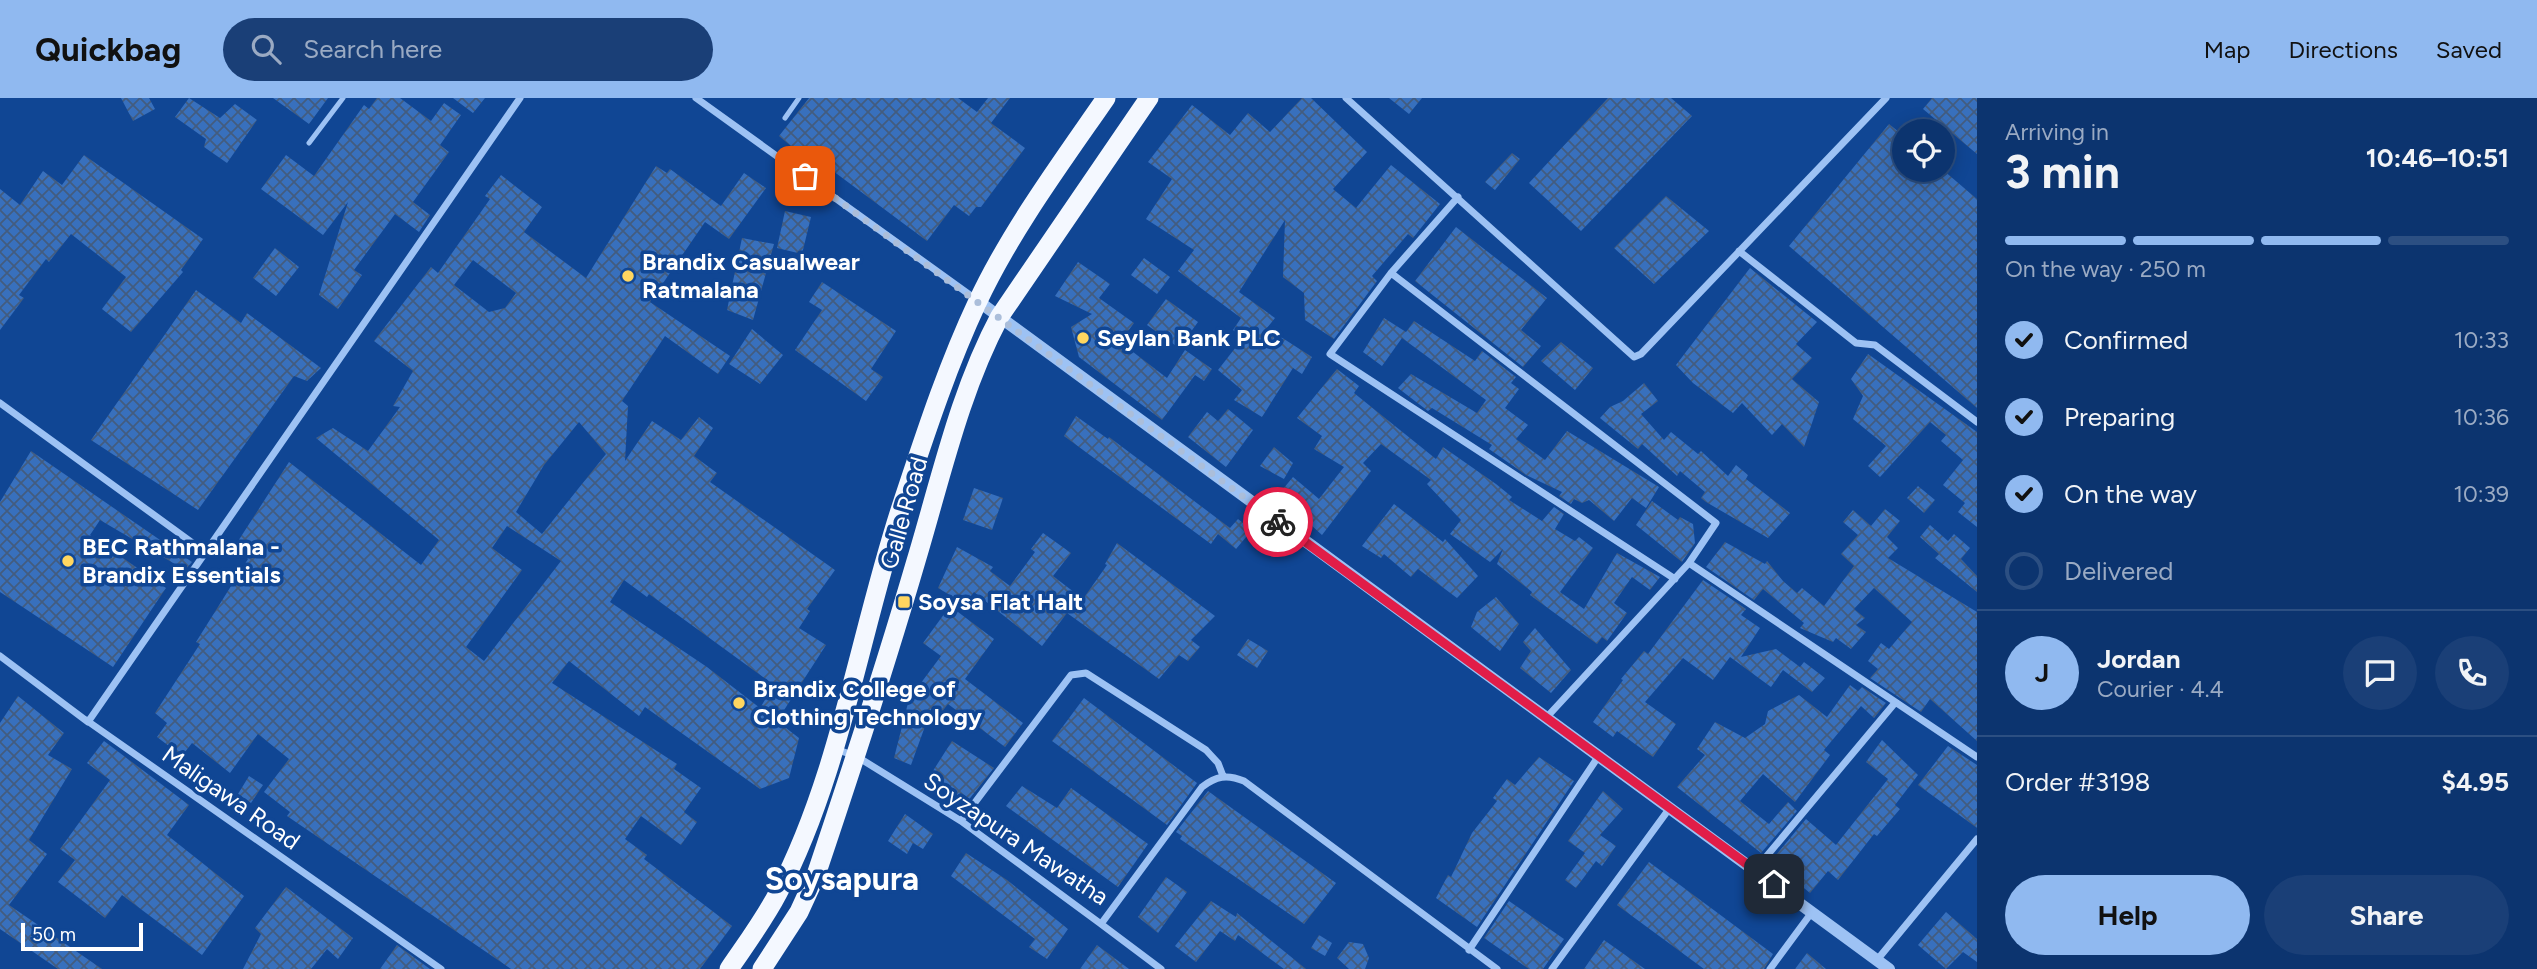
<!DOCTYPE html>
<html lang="en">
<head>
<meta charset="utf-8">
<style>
  :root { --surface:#0c346f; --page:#1a3f77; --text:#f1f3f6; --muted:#9aaac3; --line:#2c4f82; --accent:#90b9f0 }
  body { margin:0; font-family:Figtree,sans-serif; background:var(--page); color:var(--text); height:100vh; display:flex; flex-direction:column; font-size:26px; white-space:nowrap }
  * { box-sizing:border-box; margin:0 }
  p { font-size:23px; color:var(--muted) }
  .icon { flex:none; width:38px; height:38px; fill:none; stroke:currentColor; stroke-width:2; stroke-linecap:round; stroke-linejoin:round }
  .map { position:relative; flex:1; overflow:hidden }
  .drawer { display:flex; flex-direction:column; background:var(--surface); width:560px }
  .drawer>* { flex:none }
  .controls { position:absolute; left:1892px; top:21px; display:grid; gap:14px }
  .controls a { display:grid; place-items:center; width:63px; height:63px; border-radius:50%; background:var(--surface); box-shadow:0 4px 18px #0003,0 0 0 2px var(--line); font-size:35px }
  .scale { position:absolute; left:21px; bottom:18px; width:122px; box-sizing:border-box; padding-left:7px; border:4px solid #fff; border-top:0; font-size:19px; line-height:24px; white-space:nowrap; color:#fff; -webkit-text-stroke:5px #104694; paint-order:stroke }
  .pin { position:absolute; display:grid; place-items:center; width:60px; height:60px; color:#fff; margin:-30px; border-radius:14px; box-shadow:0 4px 10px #0006 }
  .courier { position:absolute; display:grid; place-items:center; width:70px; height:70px; margin:-35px; border:5px solid #e11d48; border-radius:50%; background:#fff; color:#222; box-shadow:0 2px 9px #0007 }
  .headline em { font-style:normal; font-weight:700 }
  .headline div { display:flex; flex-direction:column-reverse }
  .headline { display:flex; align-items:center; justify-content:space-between; height:119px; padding:0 28px }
  h1 { font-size:46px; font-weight:700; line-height:52px }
  .bar { display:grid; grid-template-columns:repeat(4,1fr); gap:10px 7px; align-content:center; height:84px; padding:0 28px }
  .bar i { height:9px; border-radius:5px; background:var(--line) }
  .bar .selected { background:var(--accent) }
  .bar p { grid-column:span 4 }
  .line { display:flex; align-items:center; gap:18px; padding:0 28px; border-top:2px solid var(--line) }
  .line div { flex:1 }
  .round { display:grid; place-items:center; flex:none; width:74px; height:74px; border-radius:37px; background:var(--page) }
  ol { padding:0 28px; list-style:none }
  li { display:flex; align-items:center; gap:21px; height:77px }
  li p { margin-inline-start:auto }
  li .icon { padding:7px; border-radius:50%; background:var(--accent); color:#111; stroke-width:4 }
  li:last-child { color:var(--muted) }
  li i { width:38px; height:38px; border:4px solid var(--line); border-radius:50% }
  .primary-button { display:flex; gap:14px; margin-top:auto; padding:14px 28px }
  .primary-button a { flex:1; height:80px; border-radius:42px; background:var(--accent); color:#111; font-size:28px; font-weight:700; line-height:80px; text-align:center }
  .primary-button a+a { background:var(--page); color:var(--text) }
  header { display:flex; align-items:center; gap:42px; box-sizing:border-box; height:98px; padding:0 35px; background:var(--accent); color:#111 }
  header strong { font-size:33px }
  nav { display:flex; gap:38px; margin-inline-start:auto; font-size:24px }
  .search { width:490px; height:63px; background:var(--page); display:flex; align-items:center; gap:18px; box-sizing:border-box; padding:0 24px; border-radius:38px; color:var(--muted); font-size:26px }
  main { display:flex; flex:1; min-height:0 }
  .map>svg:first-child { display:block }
  .building { fill:url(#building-cross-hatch); fill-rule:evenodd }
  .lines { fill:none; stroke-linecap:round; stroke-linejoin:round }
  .service { stroke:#9dc2f4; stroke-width:5 }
  .minor { stroke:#9dc2f4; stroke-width:7 }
  .tertiary { stroke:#9dc2f4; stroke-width:12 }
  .trunk { stroke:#f4f8ff; stroke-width:19 }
  .done { stroke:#abbeda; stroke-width:7; stroke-dasharray:0 12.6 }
  .route { stroke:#e11d48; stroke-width:9 }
  .poi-dot { fill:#ffd660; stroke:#104694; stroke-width:2.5 }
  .labels { text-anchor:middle; stroke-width:7; stroke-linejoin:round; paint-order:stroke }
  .poi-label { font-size:24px; font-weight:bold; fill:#fff; stroke:#104694; text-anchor:start }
  .street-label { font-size:24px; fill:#fff; stroke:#104694 }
  .district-label { font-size:32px; font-weight:bold; fill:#fff; stroke:#104694 }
</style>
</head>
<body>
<header>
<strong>Quickbag</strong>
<div class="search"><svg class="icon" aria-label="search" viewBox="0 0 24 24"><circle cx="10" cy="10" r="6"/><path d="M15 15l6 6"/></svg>Search here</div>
<nav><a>Map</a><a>Directions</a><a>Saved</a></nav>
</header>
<main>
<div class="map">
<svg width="1977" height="871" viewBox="0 0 1977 871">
  <defs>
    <pattern id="building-cross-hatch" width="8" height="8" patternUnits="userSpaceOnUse" patternTransform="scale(1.75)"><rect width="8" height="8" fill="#3870bd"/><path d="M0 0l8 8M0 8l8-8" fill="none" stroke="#435c7f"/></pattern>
  </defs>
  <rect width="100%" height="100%" fill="#104694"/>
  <path class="building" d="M121,0H149L155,11L133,23Z
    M189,0L220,20L235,6L257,22L227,65L204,49L206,41L175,19Z
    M273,0H328L309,26Z
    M377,0H400L431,23L444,5L461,17L440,47L449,54L413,104L430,117L419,134L395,116L354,172L362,177L338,211L319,197L348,104L323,137L261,91L286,57L314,78L364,7L369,11Z
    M453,0H485L473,15Z
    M809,0H958L977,14L988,0H1010L991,25L1025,50L981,109H976L969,118L954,107L927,143L829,70L824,76L779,38Z
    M1302,0H1311L1367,54L1333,91L1356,110L1391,67L1440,106L1413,140L1408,136L1372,178L1377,183L1334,241L1305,222L1304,195L1283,179L1285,122L1239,194L1275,220L1267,230L1312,259L1302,276L1293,270L1262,319L1234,302L1242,292L1218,272L1243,240L1233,232L1241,220L1178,173L1194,152L1146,121L1172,81L1148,64L1192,7L1230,37L1248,15L1270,34Z
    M1389,0H1422L1409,16Z
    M1608,0H1671L1692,18L1581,133L1529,85Z
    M1932,0H1977V56L1923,11Z
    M1889,26L1904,38V72H1943L1977,101V310L1789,148Z
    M1512,55L1520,61L1495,92L1485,84Z
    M84,57L203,141L181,172L183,174L131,234L102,211L126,179L71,136L49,164L46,161L19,197L24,200L0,232V91L20,107L43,73L62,87Z
    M656,68L667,75L670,71L721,108L744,75L766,90L729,141L705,124L650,204L730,258L718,276L665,238L622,303L628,308L625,363L652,323L681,342L699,319L713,330L694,358L717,375L710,384L835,472L807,511L810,513L799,530L826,547L777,623L799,640L789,680L760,691L645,609L639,618L569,563L552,585L677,666L674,671L701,690L684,714L697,724L681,747L641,718L625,741L647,757L644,761L732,828L700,871H511L287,718L290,714L264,694L289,661L258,636L230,675L192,645L182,658L157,639L167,625L155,615L200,546L196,544L248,461L233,451L289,364L421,467L439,442L316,340L333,330L368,353L400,309L393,308L413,273L374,243L431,169L438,175L490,101L485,98L501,77L542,109L524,134L586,180ZM473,162L516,195L505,210L489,214L454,187ZM579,324L606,356L542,436L516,414L544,367ZM507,428L561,463L484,563L466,549L522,472L492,450ZM624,482L647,499L649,496L774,587L760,610L707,569L610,504Z
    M1666,98L1709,133L1654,186L1614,150Z
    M785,113L811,119L802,156L777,150Z
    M1456,129L1547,200L1521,232L1541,248L1523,269L1415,183Z
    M742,140L774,146L753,222L727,212Z
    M275,150L299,169L276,198L253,180Z
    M1144,160L1170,179L1157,196L1131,177Z
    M1078,164L1110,186L1099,200L1134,225L1120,244L1167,280L1185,252L1212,271L1204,283L1195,277L1162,322L1079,259L1071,229L1092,216L1055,198Z
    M1750,170L1817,224L1796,246L1812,260L1792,281L1819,304L1804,349L1782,326L1772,337L1742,305L1733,315L1693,285L1676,267Z
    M822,184L896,233L871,271L883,279L866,303L795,252L822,212L809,204Z
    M196,192L241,225L247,215L321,270L307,283L294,278L198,412L91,342Z
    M1166,201L1198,224L1179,250L1147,227Z
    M1384,220L1406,234L1414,223L1475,263L1482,253L1516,279L1511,285L1519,291L1505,310L1528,327L1516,341L1545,362L1567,333L1659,389L1646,410L1632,400L1614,423L1589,402L1582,405L1574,401L1571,406L1559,398L1562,394L1526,377L1489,351L1492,347L1432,310L1428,313L1398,290L1411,276L1477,315L1486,302L1402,240L1382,268L1363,254Z
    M752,231L783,257L760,286L729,266Z
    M1561,244L1593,270L1575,292L1541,263Z
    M1868,256L1977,334V429L1958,414L1965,405L1943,387L1963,362L1941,343L1946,337L1930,324L1880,379L1868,368L1886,348L1853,321L1863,298L1851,281Z
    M1337,271L1359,288L1354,295L1436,361L1443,349L1496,386L1512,399L1509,402L1542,423L1554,409L1564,416L1555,431L1575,443L1579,439L1593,450L1560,494L1584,511L1617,455L1660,479L1650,492L1632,479L1614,505L1627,515L1607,543L1602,539L1597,546L1530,497L1532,494L1497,466L1503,451L1490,464L1450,436L1461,422L1427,386L1431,382L1381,346L1363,365L1371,373L1322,437L1278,397L1293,379L1319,401L1344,369L1314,351L1322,338L1297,320Z
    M1644,285L1658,303L1641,316L1664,342L1671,334L1698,356L1701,353L1728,378L1736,367L1748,377L1746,381L1790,415L1768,440L1706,404L1701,400L1705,394L1680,373L1677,378L1642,346L1638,351L1600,320L1610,309L1623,303Z
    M1228,311L1253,332L1226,369L1188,339L1207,314L1218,323Z
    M1076,318L1108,341L1109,339L1230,430L1238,421L1252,432L1236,451L1218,436L1211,446L1064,338Z
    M1274,349L1293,365L1284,381L1260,368Z
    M31,353L192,464L185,472L100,422L90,437L166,490L113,569L0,494V404Z
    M1918,388L1935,402L1924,415L1907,400Z
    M974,390L1003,400L992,432L963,422Z
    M1652,403L1678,422L1680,419L1693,426L1695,445L1682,464L1636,427Z
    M1394,406L1443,444L1445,441L1478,478L1457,500L1418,471L1411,479L1384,456L1381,460L1362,448Z
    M1885,411L1900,423L1887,439L1898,450L1888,460L1977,514V643L1930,601L1921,614L1870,580L1878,571L1868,563L1881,545L1889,551L1912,524L1874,490L1854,511L1865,520L1856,527L1866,534L1851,551L1836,540L1833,544L1800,530L1804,525L1763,491L1754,502L1706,469L1725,444L1765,466L1767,463L1783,483L1797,495L1802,490L1824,508L1854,468L1841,456L1858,437L1843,424L1853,412L1871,428Z
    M1930,427L1948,443L1954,436L1970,450L1961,461L1977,478V494L1935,460L1939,456L1920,439Z
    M1043,435L1071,455L1053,478L1083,501L1107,467L1105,466L1117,445L1215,518L1191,542L1200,549L1188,563L1179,557L1159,581L1067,515L1042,548L974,494L965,506L938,490L957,449L993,469L990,473L1010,488L1035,454L1031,451Z
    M1703,482L1746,511L1741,517L1760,530L1741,559L1776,551L1800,569L1804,564L1825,580L1812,594L1783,572L1771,589L1730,559L1713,582L1683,560L1645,604L1676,626L1653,659L1617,633L1613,639L1593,624L1623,582L1621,581L1644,553L1648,556Z
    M1496,499L1519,526L1500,553L1471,529L1477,514Z
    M950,508L994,541L965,581L1023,625L1005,649L948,606L940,616L932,609L911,667L894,660L909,601L941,558L923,545Z
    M1535,530L1571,572L1551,595L1520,570L1531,553L1523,544Z
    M1248,541L1268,553L1257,570L1237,557Z
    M1850,587L1858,593L1862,589L1886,605L1874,620L1861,608L1824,652L1830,657L1795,704L1763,676L1740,703L1769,726L1788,704L1797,713L1761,755L1677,689L1705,657L1697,651L1715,624L1745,640L1765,626L1768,613L1799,597L1827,619Z
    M18,598L64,635L48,657L72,671L29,742L47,756L9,807L102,871H58L0,831V625Z
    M1084,600L1197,685L1167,727L1052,643Z
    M1882,642L1918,677L1895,707L1900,711L1877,738L1874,736L1838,782L1828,773L1810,795L1771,763L1806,721L1836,747L1888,681L1866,664Z
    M104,643L189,707L167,737L244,798L202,857L122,797L105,820L58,784L75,762L60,751L110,682L87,665Z
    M952,643L994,670L967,704L931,681V676Z
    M1948,648L1977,667V730L1918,687Z
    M1539,659L1574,683L1477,829L1436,800L1448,777L1451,779L1472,735L1497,703L1493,700L1507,681L1515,687Z
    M249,678L263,687L251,705L238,696Z
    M1022,688L1057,710L1071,690L1148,746L1118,789L1006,708Z
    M1208,693L1336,785L1304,826L1180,741L1182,738L1176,734Z
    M1603,693L1623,711L1600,737L1616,748L1602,768L1596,763L1576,790L1565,782L1585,755L1568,743Z
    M905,716L933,736L923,751L913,745L907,756L888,743Z
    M966,755L1007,782L1068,831L1047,861L1029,849L1035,841L951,778Z
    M1649,764L1773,856L1764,871H1704L1617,807Z
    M1166,779L1187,794L1158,835L1138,819Z
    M286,789L353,840L338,861L327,851L311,871H243L261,836L255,830Z
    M1211,803L1236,819L1237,815L1306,871H1284L1238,837L1235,843L1220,833L1196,864L1175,848Z
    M1509,803L1564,841L1543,871H1529L1484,840Z
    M1946,814L1977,841V864L1963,854L1946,871L1918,847Z
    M1319,837L1332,845L1325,858L1311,850Z
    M1604,842L1645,871H1584Z
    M1349,844L1363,846L1369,860L1365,871H1349L1337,860Z
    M397,847L430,871H380Z
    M1097,847L1129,871H1080Z
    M1807,855L1826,871H1795Z"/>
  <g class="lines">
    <path class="service" d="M785,20L799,0
      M309,45L343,0"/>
    <path class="minor" d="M696,0L977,202
      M1346,0L1634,259L1641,256L1886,0
      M1458,99L1391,175L1330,256L1675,481
      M1739,153L1856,245L1875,247L1977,324
      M1391,175L1716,425L1689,465L1546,620
      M0,305L205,454
      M1689,465L1977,659
      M0,558L88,624L520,0
      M86,622L441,871
      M835,651L856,658L961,723L1101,826L1202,689C1216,678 1227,676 1244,683L1497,871
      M961,723L1071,577L1086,575L1206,652L1218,665L1223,678
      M1755,772L1894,606
      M1101,826L1161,871
      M1469,852L1598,659
      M1877,862L1977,741
      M1552,871L1669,711
      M1770,871L1812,814"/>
    <path class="tertiary" d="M978,203L1889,871"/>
    <path class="trunk" d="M729,871C746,846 764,822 778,795C841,675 860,532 903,403C925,337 947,269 977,205C1010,134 1061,65 1106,0
      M762,871L799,814L816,777C851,673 885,569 916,463C941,380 959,295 1000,218L1149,0"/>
  </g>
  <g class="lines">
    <path class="done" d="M805,78L1278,424"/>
    <path class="route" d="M1278,424L1774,786"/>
  </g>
  <g class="poi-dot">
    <circle cx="628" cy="178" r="7"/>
    <circle cx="1083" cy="240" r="7"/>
    <circle cx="68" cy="463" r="7"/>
    <rect x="897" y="497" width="14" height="14" rx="3.5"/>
    <circle cx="739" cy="605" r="7"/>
  </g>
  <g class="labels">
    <g class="poi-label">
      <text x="642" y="172">Brandix Casualwear<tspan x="642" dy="28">Ratmalana</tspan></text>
      <text x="1097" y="248">Seylan Bank PLC</text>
      <text x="82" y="457">BEC Rathmalana -<tspan x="82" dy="28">Brandix Essentials</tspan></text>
      <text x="918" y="512">Soysa Flat Halt</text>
      <text x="753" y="599">Brandix College of<tspan x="753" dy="28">Clothing Technology</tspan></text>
    </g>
    <g class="street-label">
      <text transform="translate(904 415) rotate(-74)" y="8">Galle Road</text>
      <text transform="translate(231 700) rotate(35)" y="8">Maligawa Road</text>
      <text transform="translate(1016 741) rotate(34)" y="8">Soyzapura Mawatha</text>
    </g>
    <g class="district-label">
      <text x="842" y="792">Soysapura</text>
    </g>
  </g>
</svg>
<div class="controls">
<a><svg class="icon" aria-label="locate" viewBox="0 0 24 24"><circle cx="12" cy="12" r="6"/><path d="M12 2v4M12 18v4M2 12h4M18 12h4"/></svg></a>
</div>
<div class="scale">50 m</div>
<div class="pin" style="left:805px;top:78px;background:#ea580c"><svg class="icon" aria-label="bag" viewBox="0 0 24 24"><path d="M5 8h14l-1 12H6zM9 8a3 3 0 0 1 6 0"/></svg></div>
<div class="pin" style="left:1774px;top:786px;background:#1f2937"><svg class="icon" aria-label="home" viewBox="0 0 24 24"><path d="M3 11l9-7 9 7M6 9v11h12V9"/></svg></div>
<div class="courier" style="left:1278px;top:424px"><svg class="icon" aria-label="bike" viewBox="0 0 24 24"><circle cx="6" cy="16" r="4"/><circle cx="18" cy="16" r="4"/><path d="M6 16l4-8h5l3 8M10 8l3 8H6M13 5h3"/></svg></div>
</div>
<section class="drawer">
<div class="headline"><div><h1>3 min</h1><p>Arriving in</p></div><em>10:46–10:51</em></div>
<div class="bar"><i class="selected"></i><i class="selected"></i><i class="selected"></i><i></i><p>On the way · 250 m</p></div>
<ol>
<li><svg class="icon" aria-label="check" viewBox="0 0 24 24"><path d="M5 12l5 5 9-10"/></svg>Confirmed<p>10:33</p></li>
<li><svg class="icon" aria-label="check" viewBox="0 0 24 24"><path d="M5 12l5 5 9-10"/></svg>Preparing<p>10:36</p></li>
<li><svg class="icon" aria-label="check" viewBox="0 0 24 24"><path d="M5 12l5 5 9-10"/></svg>On the way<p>10:39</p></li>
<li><i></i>Delivered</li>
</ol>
<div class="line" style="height:126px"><b class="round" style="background:var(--accent);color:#111">J</b><div><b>Jordan</b><p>Courier · 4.4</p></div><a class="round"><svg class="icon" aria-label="chat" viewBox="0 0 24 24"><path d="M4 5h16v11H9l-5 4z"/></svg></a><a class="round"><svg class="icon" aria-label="phone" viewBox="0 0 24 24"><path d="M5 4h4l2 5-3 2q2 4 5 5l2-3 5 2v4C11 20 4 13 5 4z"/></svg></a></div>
<div class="line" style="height:91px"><div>Order #3198</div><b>$4.95</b></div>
<div class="primary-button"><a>Help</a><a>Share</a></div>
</section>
</main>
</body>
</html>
